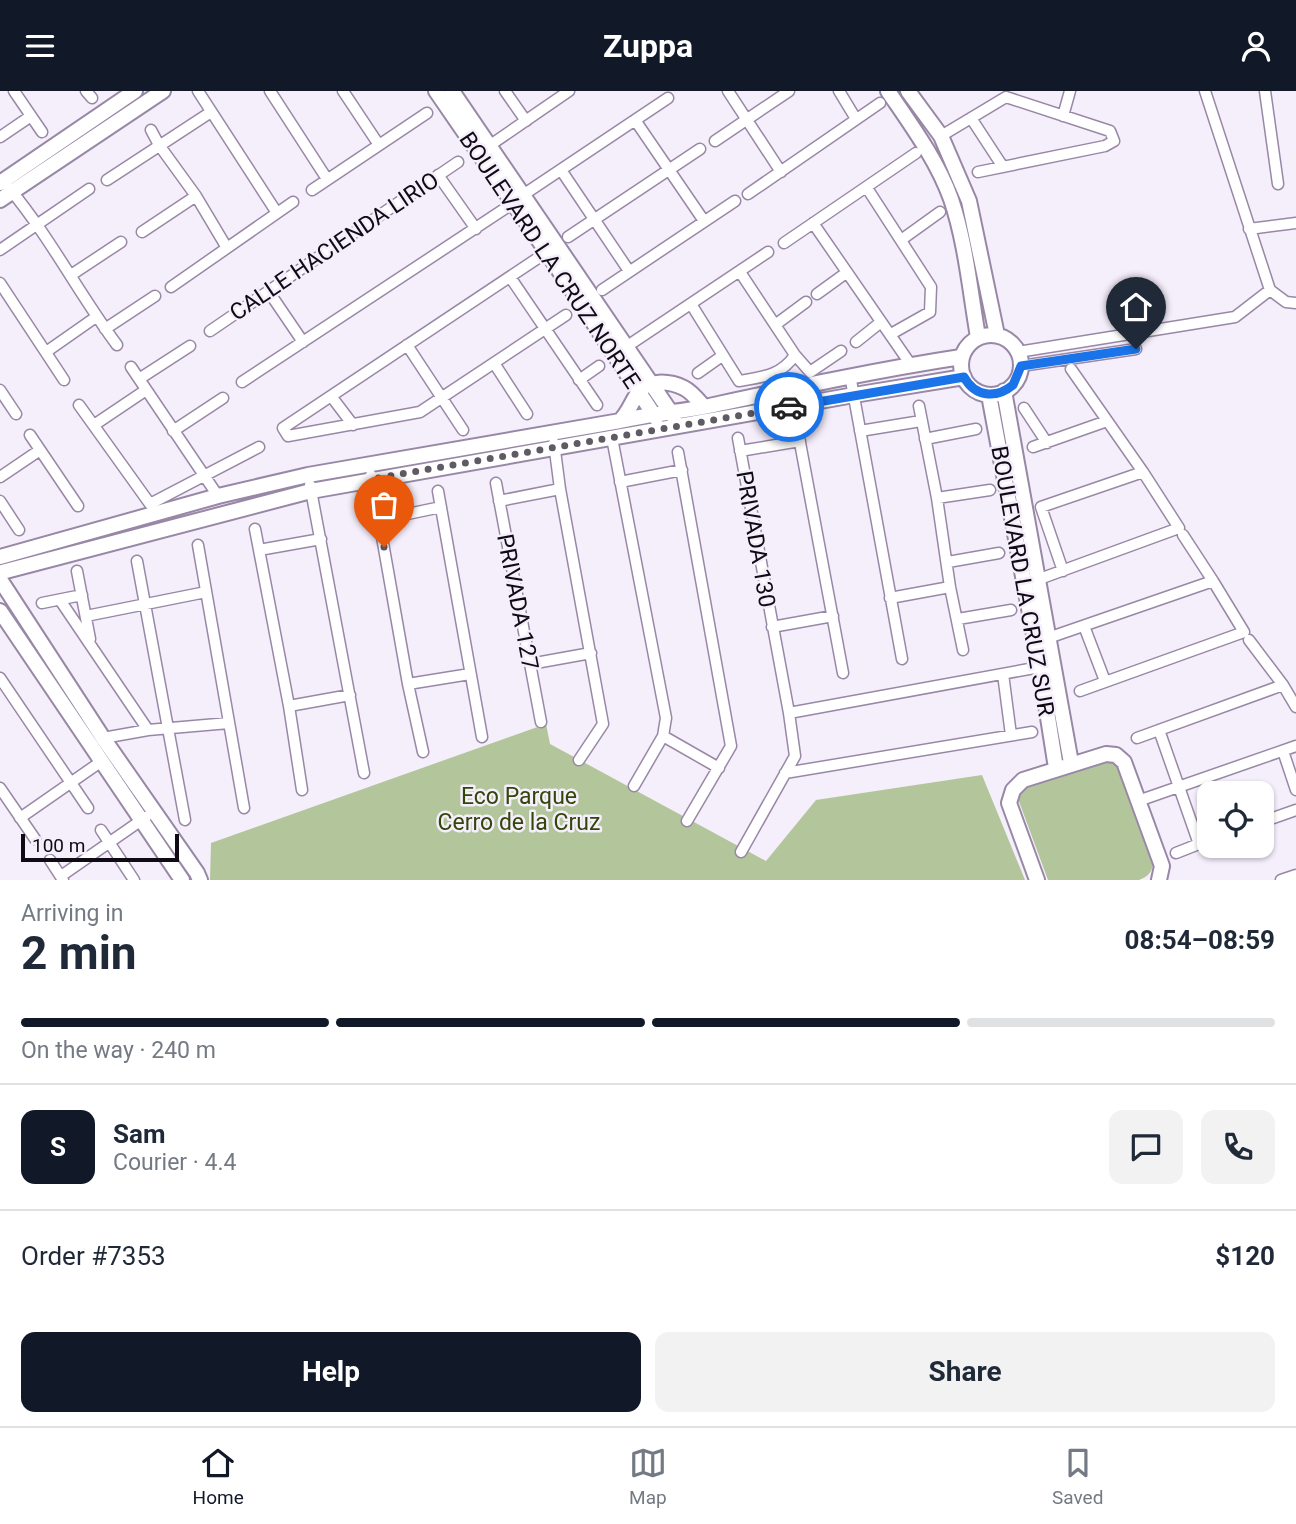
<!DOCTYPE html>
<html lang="en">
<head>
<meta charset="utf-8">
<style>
  :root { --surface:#fff; --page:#f2f2f3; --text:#1f2937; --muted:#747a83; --line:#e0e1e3; --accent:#111827 }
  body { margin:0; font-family:Roboto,sans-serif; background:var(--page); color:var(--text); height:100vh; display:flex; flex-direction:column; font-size:26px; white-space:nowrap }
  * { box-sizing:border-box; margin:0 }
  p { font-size:23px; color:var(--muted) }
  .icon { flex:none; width:38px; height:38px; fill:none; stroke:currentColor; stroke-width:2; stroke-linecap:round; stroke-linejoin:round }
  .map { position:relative; height:789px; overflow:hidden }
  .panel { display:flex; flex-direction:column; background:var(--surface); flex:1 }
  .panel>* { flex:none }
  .tools { position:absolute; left:1197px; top:690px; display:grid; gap:14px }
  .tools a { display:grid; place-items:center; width:77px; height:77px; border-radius:14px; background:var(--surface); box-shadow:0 2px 5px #0004; font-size:35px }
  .scale { position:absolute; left:21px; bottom:18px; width:158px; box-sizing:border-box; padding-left:7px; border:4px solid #0f0a14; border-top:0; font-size:19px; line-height:24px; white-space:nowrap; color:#0f0a14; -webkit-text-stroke:5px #f5eefb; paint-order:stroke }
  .pin { position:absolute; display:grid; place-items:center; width:60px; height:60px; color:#fff; margin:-72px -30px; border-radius:50% 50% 50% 0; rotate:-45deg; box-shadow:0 0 7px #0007 }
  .pin .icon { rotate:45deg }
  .courier { position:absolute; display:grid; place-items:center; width:70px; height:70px; margin:-35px; border:5px solid #1a73e8; border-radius:50%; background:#fff; color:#222; box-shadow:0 2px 9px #0007 }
  .summary em { font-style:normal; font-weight:700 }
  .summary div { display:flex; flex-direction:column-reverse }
  .summary { display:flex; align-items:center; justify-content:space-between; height:119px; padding:0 21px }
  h1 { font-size:46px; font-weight:700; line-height:52px }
  .bar { display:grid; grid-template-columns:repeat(4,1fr); gap:10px 7px; align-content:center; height:84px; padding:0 21px }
  .bar i { height:9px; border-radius:5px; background:var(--line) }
  .bar .current { background:var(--accent) }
  .bar p { grid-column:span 4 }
  .line { display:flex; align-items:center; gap:18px; padding:0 21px; border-top:2px solid var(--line) }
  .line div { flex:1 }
  .round { display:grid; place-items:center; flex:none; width:74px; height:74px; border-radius:14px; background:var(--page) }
  .cta { display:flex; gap:14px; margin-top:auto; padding:14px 21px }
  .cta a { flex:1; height:80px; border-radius:14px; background:var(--accent); color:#fff; font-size:28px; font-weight:700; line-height:80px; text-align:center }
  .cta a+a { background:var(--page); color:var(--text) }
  header { display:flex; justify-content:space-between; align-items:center; height:91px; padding:0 21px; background:var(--accent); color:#fff; font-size:32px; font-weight:700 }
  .dock { display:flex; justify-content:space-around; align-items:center; height:98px; border-top:2px solid var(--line); background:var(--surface); font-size:19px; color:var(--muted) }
  .dock a { display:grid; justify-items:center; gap:4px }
  .dock .current { color:var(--accent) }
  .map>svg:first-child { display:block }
  .green { fill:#b3c59b }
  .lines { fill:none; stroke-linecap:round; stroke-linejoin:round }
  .street-casing { stroke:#9888a6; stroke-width:13 }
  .secondary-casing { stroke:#9888a6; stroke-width:18 }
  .street { stroke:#fff; stroke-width:10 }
  .secondary { stroke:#fff; stroke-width:14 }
  .done { stroke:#605a65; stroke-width:7; stroke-dasharray:0 12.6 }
  .route { stroke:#1a73e8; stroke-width:9 }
  .labels { text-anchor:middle; stroke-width:5; stroke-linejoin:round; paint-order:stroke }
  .street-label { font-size:23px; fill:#0f0a14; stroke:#f5eefb }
  .park-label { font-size:23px; fill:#324609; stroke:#f5eefb }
</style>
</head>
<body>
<header><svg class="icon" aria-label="menu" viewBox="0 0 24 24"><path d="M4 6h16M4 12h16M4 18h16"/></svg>Zuppa<svg class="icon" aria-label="person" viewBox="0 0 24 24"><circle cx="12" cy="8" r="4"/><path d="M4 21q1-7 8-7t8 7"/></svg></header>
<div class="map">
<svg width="1296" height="789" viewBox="0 0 1296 789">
  <rect width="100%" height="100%" fill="#f5eefb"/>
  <path class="green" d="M546,633L550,653L766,770L816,709L982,684L1025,789H210L211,752Z
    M1108,665L1117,673L1153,775C1150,783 1147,786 1139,789H1048L1017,705L1022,692Z"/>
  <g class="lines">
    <g class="street-casing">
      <path id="street" d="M14,0L42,41
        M86,0L92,7
        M198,0L277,122
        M270,0L327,88
        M343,0L379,54
        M505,0L526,30
        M728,0L781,81
        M839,0L856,28
        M1205,0L1270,199L1286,211L1296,212
        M1265,0L1278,93
        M1063,25L1070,0
        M971,27L1003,76
        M635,29L704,130
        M151,39L159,54L196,105L227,157
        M941,45L1006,6
        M0,46L31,25
        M715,50L789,0
        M486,57L569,0
        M561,79L629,180
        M978,81L1105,55L1114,50L1110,40L1006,6
        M438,84L476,138
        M107,89L211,21
        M9,97C50,146 79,203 117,254
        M867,97L931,196L930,221L891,243
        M312,99L427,22
        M748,103L880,12
        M523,104L668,7
        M813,132L911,274
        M1249,138L1296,132
        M142,141L196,105
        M568,146L700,58
        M901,149L940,121
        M784,152L916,62
        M0,159L89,98
        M550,159L283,337L288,345L420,321L566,224
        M740,181L795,264L810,281L841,260
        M71,184L121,151
        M510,186L597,314
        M0,192L64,289
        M171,196L293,111
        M602,199L735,110
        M269,201L303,251
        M817,203L846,182
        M691,213L739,290C762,286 781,285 795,264
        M775,234L806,211
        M105,238L155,205
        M210,240L458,71
        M856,251L881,231
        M407,254L463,339
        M626,256L768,161
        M46,261L96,226
        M1018,261L1235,226L1270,199
        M494,272L527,323
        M1021,275L1136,258
        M131,276L218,405
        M698,282L722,265
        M850,284L902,568
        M139,288L190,255
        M579,289L599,275
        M242,291L512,113
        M790,298L843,582
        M0,299L16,323
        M331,305L353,334
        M79,314L150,413L259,356
        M919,315L937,407L950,496L963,559
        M1024,317L1047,352
        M94,334L146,299
        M173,340L223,307
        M860,340L921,330
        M30,344L78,415
        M612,347L666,627L663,645L634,695
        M738,347L789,622L795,665L741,761
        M925,348L976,338
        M554,352L560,398L603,633L579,669
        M1033,356L1107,330
        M740,360L800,350
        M678,361L731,655L687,730
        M371,384L408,593L423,661
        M0,386L40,359
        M620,391L682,379
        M496,392L541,631
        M310,394L364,682
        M438,400L482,646
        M937,407L990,399
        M0,410L19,439
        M499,410L560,398
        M379,429L441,416
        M255,438L289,615L302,699
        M198,454L244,717
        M259,459L321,448
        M137,470L185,729
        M948,471L999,462
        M77,480L90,548
        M1063,480L1041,416L1143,381
        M1034,490L1179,437L1143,381L1071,278
        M890,507L950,496
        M60,509L148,639
        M42,512L82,504
        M86,525L206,501
        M958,528L1011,519
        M1084,535L1105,590
        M772,536L833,525
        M1048,547L1213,490
        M1249,549L1283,594L1296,616
        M530,573L591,562
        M1003,583L1011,644
        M0,587L88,717
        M408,593L470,583
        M1080,600L1244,541L1213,490L1183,444
        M289,615L350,604
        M789,622L1040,576
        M1159,639L1199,753
        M663,645L719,677
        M103,647L148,639L229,632
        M1137,647L1283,594
        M1283,660L1296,699
        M785,682L1032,641
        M0,697L35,748
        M1138,710L1296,655
        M20,727L102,670
        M1262,731L1296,719
        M101,739L134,789
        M1176,762L1209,749
        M50,769L63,789
        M61,785L146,726
        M1281,789L1296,784"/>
    </g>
    <g class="secondary-casing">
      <path id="secondary" d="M436,0L547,161L656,327
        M452,0L674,326
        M888,0C911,34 937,69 951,108C966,152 970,200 978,246
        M908,0L941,45L969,110L997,244
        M0,92L135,0
        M0,109L163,0
        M961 274a30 30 0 1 1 60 0a30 30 0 1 1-60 0Z
        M1004,300L1071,672
        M989,304L1040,576L1056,677
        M620,330C629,321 631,312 638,302C647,288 670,290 684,297C692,301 698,309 704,316
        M0,466L218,405L308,384L620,330C650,323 680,321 709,315C793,297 876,279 961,266
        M2,481L311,400L854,304L964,286
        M1,490L103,647L197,782L200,789
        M0,520L182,789
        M1037,789L1009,712L1013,699L1023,689L1106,663L1116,664L1124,671L1162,775L1159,789"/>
    </g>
    <use href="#street" class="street"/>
    <use href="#secondary" class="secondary"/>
  </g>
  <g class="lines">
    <path class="done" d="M384,456L372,388L789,316"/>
    <path class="route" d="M789,316L964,286C975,306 996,308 1013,294L1021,275L1136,258"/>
  </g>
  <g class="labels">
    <g class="street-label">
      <text transform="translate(334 155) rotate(-34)" y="8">CALLE HACIENDA LIRIO</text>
      <text transform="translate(550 169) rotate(56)" y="8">BOULEVARD LA CRUZ NORTE</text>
      <text transform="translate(756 448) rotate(80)" y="8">PRIVADA 130</text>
      <text transform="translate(1023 490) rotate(80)" y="8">BOULEVARD LA CRUZ SUR</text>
      <text transform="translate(518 511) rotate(79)" y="8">PRIVADA 127</text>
    </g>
    <g class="park-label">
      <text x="519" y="713">Eco Parque<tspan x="519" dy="26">Cerro de la Cruz</tspan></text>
    </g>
  </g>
</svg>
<div class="tools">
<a><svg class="icon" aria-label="locate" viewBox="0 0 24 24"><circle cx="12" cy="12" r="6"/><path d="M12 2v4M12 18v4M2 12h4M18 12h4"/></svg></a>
</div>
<div class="scale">100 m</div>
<div class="pin" style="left:384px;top:456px;background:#ea580c"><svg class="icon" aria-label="bag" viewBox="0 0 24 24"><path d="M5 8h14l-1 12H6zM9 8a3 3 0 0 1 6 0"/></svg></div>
<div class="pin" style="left:1136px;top:258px;background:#1f2937"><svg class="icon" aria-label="home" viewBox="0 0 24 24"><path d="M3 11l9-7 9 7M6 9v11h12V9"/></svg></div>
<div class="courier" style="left:789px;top:316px"><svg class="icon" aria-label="car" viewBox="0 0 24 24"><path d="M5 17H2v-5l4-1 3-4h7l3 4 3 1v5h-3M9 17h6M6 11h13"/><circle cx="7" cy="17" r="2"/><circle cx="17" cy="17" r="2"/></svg></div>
</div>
<section class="panel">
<div class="summary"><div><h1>2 min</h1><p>Arriving in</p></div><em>08:54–08:59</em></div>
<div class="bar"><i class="current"></i><i class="current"></i><i class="current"></i><i></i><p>On the way · 240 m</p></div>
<div class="line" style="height:126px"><b class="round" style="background:var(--accent);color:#fff">S</b><div><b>Sam</b><p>Courier · 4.4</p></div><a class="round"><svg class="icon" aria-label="chat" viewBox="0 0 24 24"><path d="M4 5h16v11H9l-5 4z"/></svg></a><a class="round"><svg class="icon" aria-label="phone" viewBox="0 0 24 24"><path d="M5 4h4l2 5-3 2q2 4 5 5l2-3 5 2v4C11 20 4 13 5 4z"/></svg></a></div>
<div class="line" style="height:91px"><div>Order #7353</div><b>$120</b></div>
<div class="cta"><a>Help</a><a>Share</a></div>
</section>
<nav class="dock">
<a class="current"><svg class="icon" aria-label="home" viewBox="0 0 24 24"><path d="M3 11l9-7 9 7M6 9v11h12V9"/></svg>Home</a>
<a><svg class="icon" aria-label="map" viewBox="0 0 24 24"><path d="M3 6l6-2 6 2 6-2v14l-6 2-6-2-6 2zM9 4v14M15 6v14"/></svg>Map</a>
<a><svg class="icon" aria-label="saved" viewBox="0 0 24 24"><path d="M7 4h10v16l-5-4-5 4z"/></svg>Saved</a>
</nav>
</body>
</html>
